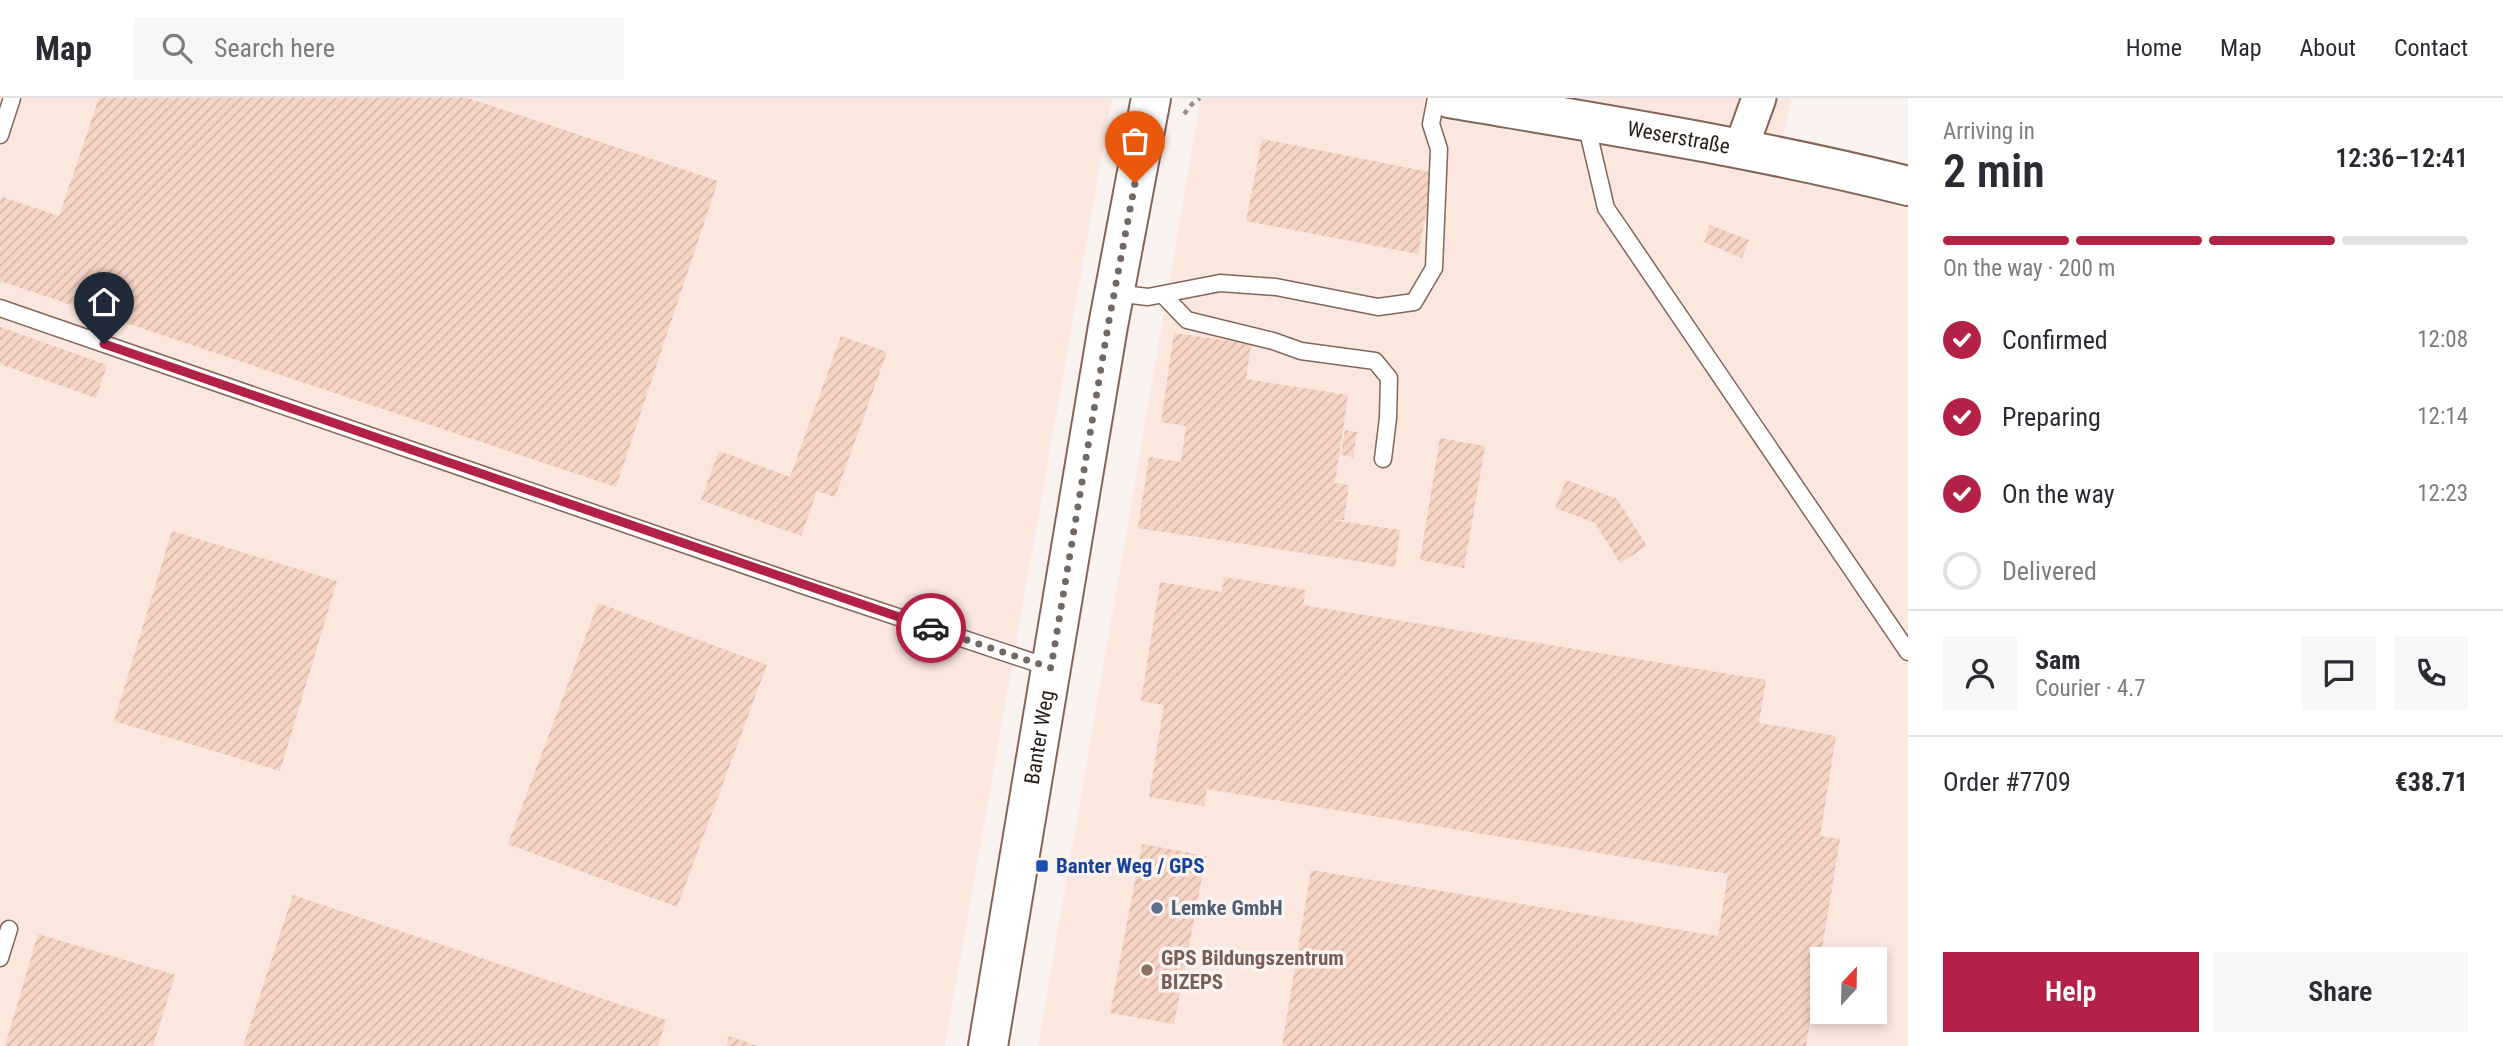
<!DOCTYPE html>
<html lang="en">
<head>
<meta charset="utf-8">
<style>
  :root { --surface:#fff; --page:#f7f7f7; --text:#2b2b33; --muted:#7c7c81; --line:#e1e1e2; --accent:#b32146 }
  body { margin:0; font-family:"Roboto Condensed",sans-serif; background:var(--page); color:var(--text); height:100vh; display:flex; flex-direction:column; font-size:26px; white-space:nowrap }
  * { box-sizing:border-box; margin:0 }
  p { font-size:23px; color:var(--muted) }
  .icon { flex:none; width:38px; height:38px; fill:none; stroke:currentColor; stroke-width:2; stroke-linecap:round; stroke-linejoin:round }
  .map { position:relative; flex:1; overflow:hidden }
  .details { display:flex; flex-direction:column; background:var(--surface); width:595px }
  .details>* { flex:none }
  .needle { width:46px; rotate:22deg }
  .buttons { position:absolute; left:1810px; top:849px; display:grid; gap:14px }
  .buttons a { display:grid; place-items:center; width:77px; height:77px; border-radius:0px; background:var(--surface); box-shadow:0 4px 10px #0003; font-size:35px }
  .pin { position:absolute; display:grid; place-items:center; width:60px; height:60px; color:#fff; margin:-72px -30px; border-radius:50% 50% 50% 0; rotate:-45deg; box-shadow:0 0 7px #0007 }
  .pin .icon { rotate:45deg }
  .courier { position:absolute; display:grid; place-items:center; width:70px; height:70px; margin:-35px; border:5px solid #b32146; border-radius:50%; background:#fff; color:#222; box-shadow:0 2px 9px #0007 }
  .headline em { font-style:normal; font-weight:600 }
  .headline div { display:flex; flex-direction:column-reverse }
  .headline { display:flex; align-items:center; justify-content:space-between; height:119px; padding:0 35px }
  h1 { font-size:46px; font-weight:600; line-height:52px }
  .bar { display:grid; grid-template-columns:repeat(4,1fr); gap:10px 7px; align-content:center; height:84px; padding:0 35px }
  .bar i { height:9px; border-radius:5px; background:var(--line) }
  .bar .active { background:var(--accent) }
  .bar p { grid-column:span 4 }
  .line { display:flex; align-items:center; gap:18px; padding:0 35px; border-top:2px solid var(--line) }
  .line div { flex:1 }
  .round { display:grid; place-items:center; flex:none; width:74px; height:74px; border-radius:0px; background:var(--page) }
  ol { padding:0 35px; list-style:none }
  li { display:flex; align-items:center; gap:21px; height:77px }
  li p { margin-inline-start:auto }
  li .icon { padding:7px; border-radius:50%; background:var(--accent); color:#fff; stroke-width:4 }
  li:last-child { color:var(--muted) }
  li i { width:38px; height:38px; border:4px solid var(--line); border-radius:50% }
  .primary-button { display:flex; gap:14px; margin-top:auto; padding:14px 35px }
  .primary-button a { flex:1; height:80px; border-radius:0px; background:var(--accent); color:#fff; font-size:28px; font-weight:600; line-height:80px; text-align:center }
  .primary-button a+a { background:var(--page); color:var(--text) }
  header { display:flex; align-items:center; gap:42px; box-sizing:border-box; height:98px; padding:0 35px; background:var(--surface); border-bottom:2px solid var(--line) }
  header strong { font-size:33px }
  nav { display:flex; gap:38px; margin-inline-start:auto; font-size:24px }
  .search { width:490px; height:63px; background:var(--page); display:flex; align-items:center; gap:18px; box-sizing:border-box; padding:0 24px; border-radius:0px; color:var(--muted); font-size:26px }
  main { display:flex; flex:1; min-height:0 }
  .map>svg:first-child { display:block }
  .built { fill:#fae8df; fill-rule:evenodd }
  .building { fill:url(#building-hatch) }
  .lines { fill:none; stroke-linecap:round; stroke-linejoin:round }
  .lane-casing { stroke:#856556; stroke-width:19 }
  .street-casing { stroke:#856556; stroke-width:37 }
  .secondary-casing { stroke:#856556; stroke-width:42 }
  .path { stroke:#9b908c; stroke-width:4.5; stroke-dasharray:5 5; stroke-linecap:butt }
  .lane { stroke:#fff; stroke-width:16 }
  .street { stroke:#fff; stroke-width:33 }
  .secondary { stroke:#fff; stroke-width:38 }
  .done { stroke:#746863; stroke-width:7; stroke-dasharray:0 12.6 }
  .route { stroke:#b32146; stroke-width:9 }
  .transit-dot { fill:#1a4fb4; stroke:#fbf3f0; stroke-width:2.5 }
  .service-dot { fill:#5c6f8a; stroke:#fbf3f0; stroke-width:2.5 }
  .education-dot { fill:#8d6e63; stroke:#fbf3f0; stroke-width:2.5 }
  .labels { text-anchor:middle; stroke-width:7; stroke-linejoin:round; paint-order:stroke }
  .street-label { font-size:21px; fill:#2b1d17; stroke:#fbf3f0 }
  .transit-label { font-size:21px; font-weight:bold; fill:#164399; stroke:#fbf3f0; text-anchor:start }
  .service-label { font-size:21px; font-weight:bold; fill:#4e5e75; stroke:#fbf3f0; text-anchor:start }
  .education-label { font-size:21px; font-weight:bold; fill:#785e54; stroke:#fbf3f0; text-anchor:start }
</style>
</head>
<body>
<header>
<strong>Map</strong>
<div class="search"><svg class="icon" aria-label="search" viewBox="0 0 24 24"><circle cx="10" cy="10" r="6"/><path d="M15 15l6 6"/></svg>Search here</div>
<nav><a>Home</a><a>Map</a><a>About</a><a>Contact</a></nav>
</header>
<main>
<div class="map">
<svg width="1908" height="948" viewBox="0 0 1908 948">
  <defs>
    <pattern id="building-hatch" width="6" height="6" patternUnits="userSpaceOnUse" patternTransform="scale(1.75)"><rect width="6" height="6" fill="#f7d4c6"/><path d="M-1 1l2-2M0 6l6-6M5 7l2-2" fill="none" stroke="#d4b6a9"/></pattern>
  </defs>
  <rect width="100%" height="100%" fill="#fbf3f0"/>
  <path class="built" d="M0,0H1112L945,948H0Z
    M1201,0H1792L1775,73L1908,108V948H1038ZM1822,861H1874V914H1822Z"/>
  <path class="building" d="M99,0H468L718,83L616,389L0,183V105L2,99L59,118Z
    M1262,41L1434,75L1418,156L1246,123Z
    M1710,127L1749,142L1742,160L1704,144Z
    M0,229L107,267L96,300L0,266Z
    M1174,235L1251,246L1246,281L1348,297L1335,385L1349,387L1344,422H1333L1400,432L1395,469L1138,430L1149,359L1181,364L1186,328L1161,324Z
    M841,238L887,254L835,399L817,393L801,438L701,402L719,353L790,379Z
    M1345,332L1357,334L1353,359L1341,357Z
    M1440,340L1485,348L1464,470L1420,462Z
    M1566,382L1617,401L1647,448L1620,465L1595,425L1555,410Z
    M172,433L337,483L280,673L114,623Z
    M1224,479L1306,492L1303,507L1766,582L1759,625L1836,638L1820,738L1840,741L1806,948H1282L1311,772L1718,838L1728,776L1207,691L1204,708L1149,699L1164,607L1141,603L1160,484L1222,494Z
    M598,505L767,567L677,809L508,746Z
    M1142,746L1206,758L1174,926L1110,915Z
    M293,797L666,922L658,948H243Z
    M38,836L175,877L153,948H5Z
    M729,938L757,948H727Z"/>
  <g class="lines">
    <g class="lane-casing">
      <path id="lane" d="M1586,25L1606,110L1908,554
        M0,37L12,0
        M1114,195L1148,199L1220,185L1276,189L1378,209L1414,204L1434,170L1439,51L1431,26L1436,0
        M1163,197L1187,222L1273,243L1301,253L1375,263L1389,280L1388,320L1383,361
        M0,210L805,488L1051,570
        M0,860L9,831"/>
    </g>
    <g class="street-casing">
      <path id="street" d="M1741,50L1759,0"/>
    </g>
    <g class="secondary-casing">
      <g id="secondary">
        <path id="s1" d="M1449,0C1602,26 1757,50 1908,88"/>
        <path id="s2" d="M988,948L1108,228L1151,0"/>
      </g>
    </g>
    <path class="path" d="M1184,16L1192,6L1200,0"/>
    <use href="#lane" class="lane"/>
    <use href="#street" class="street"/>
    <use href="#secondary" class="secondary"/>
  </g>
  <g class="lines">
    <path class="done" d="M931,530L1051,570L1108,228L1135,85"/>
    <path class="route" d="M104,246L931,530"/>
  </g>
  <rect class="transit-dot" x="1035" y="761" width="14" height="14" rx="3.5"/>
  <circle class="service-dot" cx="1157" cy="810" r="7"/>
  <circle class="education-dot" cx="1147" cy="872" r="7"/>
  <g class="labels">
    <g class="street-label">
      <text dy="7" stroke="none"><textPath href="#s1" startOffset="233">Weserstraße</textPath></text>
      <text dy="7" stroke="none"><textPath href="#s2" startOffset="313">Banter Weg</textPath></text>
    </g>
    <g class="transit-label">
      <text x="1056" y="775">Banter Weg / GPS</text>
    </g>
    <g class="service-label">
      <text x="1171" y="817">Lemke GmbH</text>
    </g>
    <g class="education-label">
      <text x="1161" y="867">GPS Bildungszentrum<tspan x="1161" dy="24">BIZEPS</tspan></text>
    </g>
  </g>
</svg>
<div class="buttons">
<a><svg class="needle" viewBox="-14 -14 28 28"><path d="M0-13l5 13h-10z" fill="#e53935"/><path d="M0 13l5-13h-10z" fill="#7c7c81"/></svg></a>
</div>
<div class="pin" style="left:1135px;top:85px;background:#ea580c"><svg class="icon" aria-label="bag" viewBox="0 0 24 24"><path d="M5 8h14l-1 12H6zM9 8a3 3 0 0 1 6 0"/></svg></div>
<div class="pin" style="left:104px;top:246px;background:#1f2937"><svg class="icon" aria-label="home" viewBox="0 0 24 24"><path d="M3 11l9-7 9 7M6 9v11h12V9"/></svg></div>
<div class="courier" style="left:931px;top:530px"><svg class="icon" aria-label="car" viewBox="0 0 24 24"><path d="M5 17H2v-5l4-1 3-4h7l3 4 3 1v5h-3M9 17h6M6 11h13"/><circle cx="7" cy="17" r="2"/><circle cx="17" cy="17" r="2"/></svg></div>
</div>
<section class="details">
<div class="headline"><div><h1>2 min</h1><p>Arriving in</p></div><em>12:36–12:41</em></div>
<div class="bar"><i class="active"></i><i class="active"></i><i class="active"></i><i></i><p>On the way · 200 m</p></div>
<ol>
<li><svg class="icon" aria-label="check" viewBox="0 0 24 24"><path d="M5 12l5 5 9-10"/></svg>Confirmed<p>12:08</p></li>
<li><svg class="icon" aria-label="check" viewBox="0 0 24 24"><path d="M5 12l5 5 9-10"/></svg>Preparing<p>12:14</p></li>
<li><svg class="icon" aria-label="check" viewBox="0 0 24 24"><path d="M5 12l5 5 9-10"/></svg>On the way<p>12:23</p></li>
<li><i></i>Delivered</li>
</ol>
<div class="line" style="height:126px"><a class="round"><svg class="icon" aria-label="person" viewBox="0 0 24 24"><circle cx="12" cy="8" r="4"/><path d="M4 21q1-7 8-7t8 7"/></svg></a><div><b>Sam</b><p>Courier · 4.7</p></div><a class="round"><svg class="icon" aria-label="chat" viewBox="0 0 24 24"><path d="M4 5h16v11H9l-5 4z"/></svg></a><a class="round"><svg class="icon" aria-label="phone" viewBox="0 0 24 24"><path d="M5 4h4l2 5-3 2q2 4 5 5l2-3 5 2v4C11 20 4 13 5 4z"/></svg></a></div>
<div class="line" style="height:91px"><div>Order #7709</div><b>€38.71</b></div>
<div class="primary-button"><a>Help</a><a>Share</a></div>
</section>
</main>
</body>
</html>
